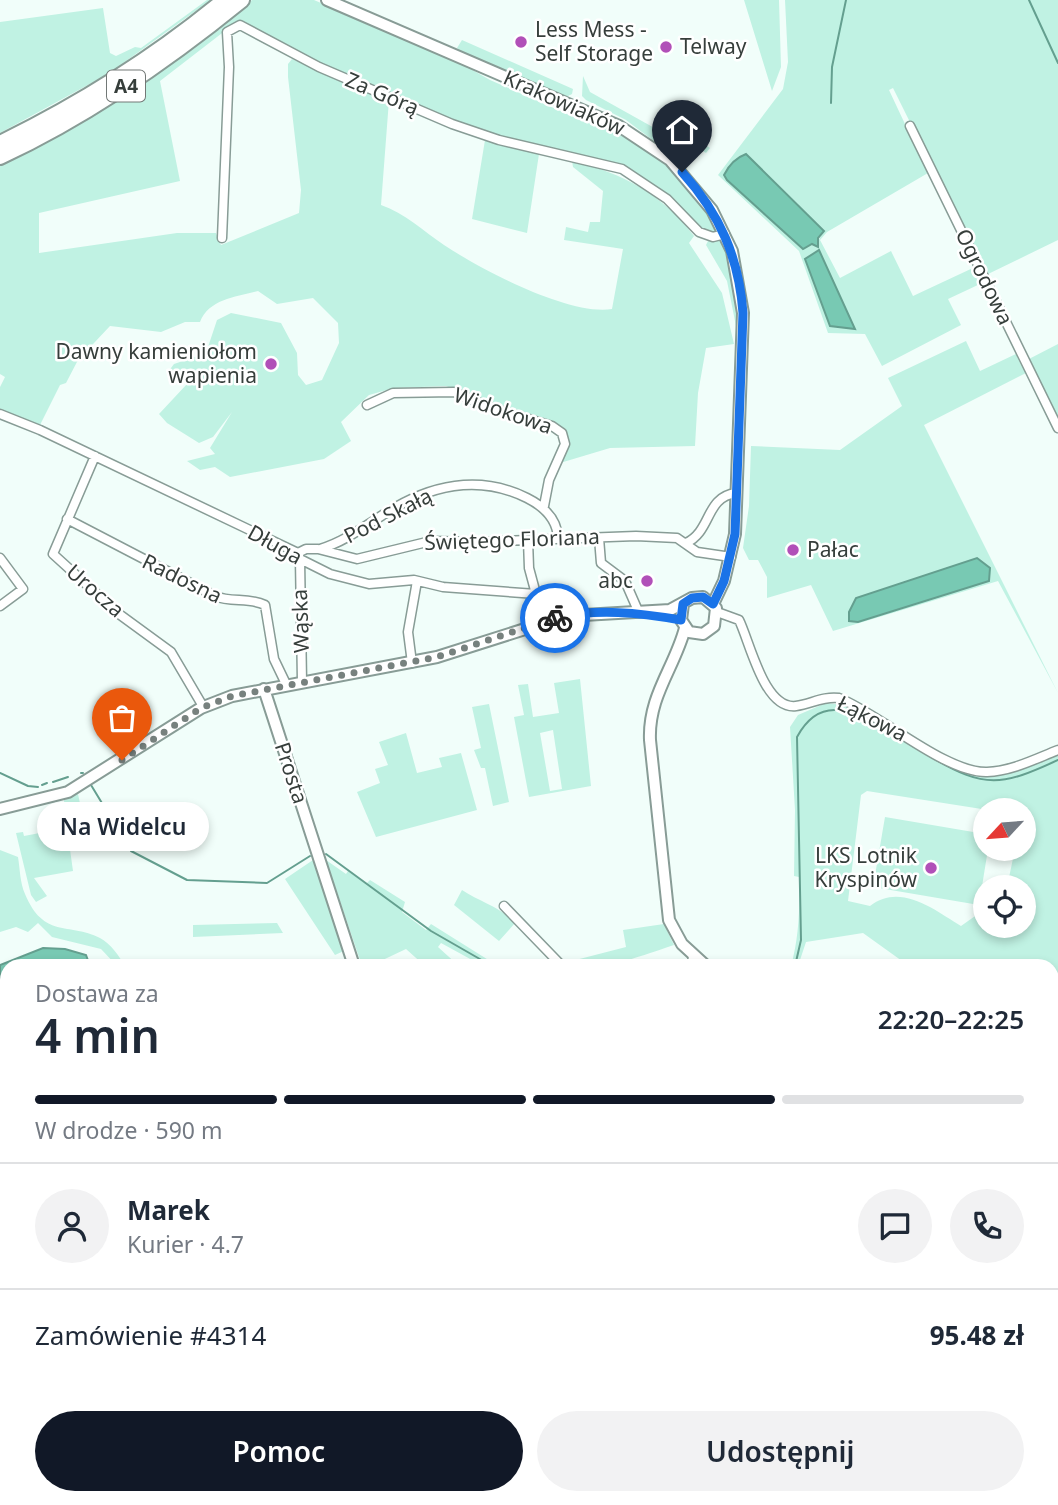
<!DOCTYPE html>
<html lang="pl">
<head>
<meta charset="utf-8">
<style>
  :root { --surface:#fff; --page:#f2f2f3; --text:#1f2937; --muted:#747a83; --line:#e0e1e3; --accent:#111827 }
  body { margin:0; font-family:"Noto Sans",sans-serif; background:var(--page); color:var(--text); height:100vh; display:flex; flex-direction:column; font-size:26px; white-space:nowrap }
  * { box-sizing:border-box; margin:0 }
  p { font-size:23px; color:var(--muted) }
  .icon { flex:none; width:38px; height:38px; fill:none; stroke:currentColor; stroke-width:2; stroke-linecap:round; stroke-linejoin:round }
  .map { position:relative; flex:1; overflow:hidden }
  .side { position:absolute; left:0px; top:959px; width:1059px; height:546px; display:flex; flex-direction:column; background:var(--surface); border-radius:21px 21px 0 0; box-shadow:0 4px 10px #0003 }
  .side>* { flex:none }
  .needle { width:46px; rotate:244deg }
  .fabs { position:absolute; left:973px; top:798px; display:grid; gap:14px }
  .fabs a { display:grid; place-items:center; width:63px; height:63px; border-radius:50%; background:var(--surface); box-shadow:0 4px 10px #0003; font-size:35px }
  .pin { position:absolute; display:grid; place-items:center; width:60px; height:60px; color:#fff; margin:-72px -30px; border-radius:50% 50% 50% 0; rotate:-45deg; box-shadow:0 0 7px #0007 }
  .pin .icon { rotate:45deg }
  .courier { position:absolute; display:grid; place-items:center; width:70px; height:70px; margin:-35px; border:5px solid #1a73e8; border-radius:50%; background:#fff; color:#222; box-shadow:0 2px 9px #0007 }
  .bubble { position:absolute; height:49px; border-radius:24px; background:var(--surface); box-shadow:0 4px 10px #0003; font-size:23px; font-weight:600; line-height:49px; text-align:center }
  .overview em { font-style:normal; font-weight:600 }
  .overview div { display:flex; flex-direction:column-reverse }
  .overview { display:flex; align-items:center; justify-content:space-between; height:119px; padding:0 35px }
  h1 { font-size:46px; font-weight:600; line-height:52px }
  .bar { display:grid; grid-template-columns:repeat(4,1fr); gap:10px 7px; align-content:center; height:84px; padding:0 35px }
  .bar i { height:9px; border-radius:5px; background:var(--line) }
  .bar .current { background:var(--accent) }
  .bar p { grid-column:span 4 }
  .line { display:flex; align-items:center; gap:18px; padding:0 35px; border-top:2px solid var(--line) }
  .line div { flex:1 }
  .round { display:grid; place-items:center; flex:none; width:74px; height:74px; border-radius:37px; background:var(--page) }
  .button { display:flex; gap:14px; margin-top:auto; padding:14px 35px }
  .button a { flex:1; height:80px; border-radius:42px; background:var(--accent); color:#fff; font-size:28px; font-weight:600; line-height:80px; text-align:center }
  .button a+a { background:var(--page); color:var(--text) }
  .map>svg:first-child { display:block }
  .green { fill:#c0f2e3; fill-rule:evenodd }
  .water { fill:#78c9b3; stroke:#649f8f; stroke-width:2 }
  .lines { fill:none; stroke-linecap:round; stroke-linejoin:round }
  .stream { stroke:#649f8f; stroke-width:2 }
  .street-casing { stroke:#889c96; stroke-width:11 }
  .secondary-casing { stroke:#889c96; stroke-width:14 }
  .highway-casing { stroke:#889c96; stroke-width:18 }
  .street { stroke:#fff; stroke-width:8 }
  .secondary { stroke:#fff; stroke-width:10 }
  .highway { stroke:#fff; stroke-width:14 }
  .done { stroke:#77817e; stroke-width:7; stroke-dasharray:0 12.6 }
  .route { stroke:#1a73e8; stroke-width:9 }
  .poi-dot { fill:#b150b8; stroke:#fff; stroke-width:2.5 }
  .labels { text-anchor:middle; stroke-width:5; stroke-linejoin:round; paint-order:stroke }
  .shield { fill:#fff; stroke:#727876; stroke-width:2 }
  .shield-label { font-size:19px; font-weight:bold; fill:#363e3b }
  .poi-label { font-size:21px; fill:#363e3b; stroke:#fff; text-anchor:start }
  .street-label { font-size:21px; fill:#363e3b; stroke:#fff }
</style>
</head>
<body>
<div class="map">
<svg width="1058" height="1505" viewBox="0 0 1058 1505">
  <rect width="100%" height="100%" fill="#f1fefa"/>
  <path class="green" d="M207,0H211L108,74L0,133V22L103,8L110,53L116,56L135,47L141,48Z
    M252,0H314L462,64L490,80L574,117L603,126L646,149L672,170L694,193L717,230L715,234L703,232L620,165L496,136L453,122L317,63L239,20L160,81L180,181L39,213V253L177,233H216L221,245L299,213L301,190L288,77V64L292,59L389,100L381,205C405,213 423,231 444,245C480,269 569,316 612,309L623,249L564,240L566,227L588,232L590,222H600L603,191L573,167L572,161C623,173 662,194 694,236L689,243L722,293L734,344L706,348L698,393L695,446L610,448L560,463C567,453 570,444 565,432L446,386L394,388L369,395L341,422L351,441L324,459L230,477L215,467L200,470L187,461L215,454L210,448L232,412L213,437L199,443L167,423L159,414L187,384L168,372L174,364L206,353L217,320L231,313L281,323L297,353L298,375L306,385L322,380L339,343L338,323L313,298L277,304L258,291C236,297 209,299 200,322H185L161,332L110,326L78,360L66,383L60,385L40,425L0,410V387L5,377L0,374V166L121,97L215,28L219,30Z
    M744,0H779L781,67L772,91Z
    M785,0H1058V240L986,275L893,88L889,90L928,173L827,232L820,240L840,278L891,251L913,296L975,267L981,278L980,284L948,299L961,325L882,366L865,334L828,333L799,251L718,175L783,89L788,62ZM746,154L824,231L817,243L802,249L727,181L724,175ZM819,250L854,329L805,259Z
    M462,40L573,89L572,94L566,97L460,51L457,48Z
    M583,76L590,92L658,130L692,136L710,148L706,153L692,143L663,148L626,120L586,100L582,96Z
    M485,140L539,154L527,233L472,219Z
    M708,241H721C734,257 741,311 737,331L727,281L706,245Z
    M966,341L980,371L1018,353L1026,373L924,425L1058,693L998,581L833,631L811,585L767,598V577L758,560H749L743,548L749,506L751,446L840,450L902,406L888,378Z
    M1058,344V423L1027,360Z
    M580,679L591,786L529,797L514,717L524,715L518,685L528,684L533,717L559,713L554,683ZM553,730L562,789L550,791L540,733Z
    M826,703L845,705L858,711L965,772C997,781 1028,766 1058,755V1079L1052,1070V966H909L863,933L806,942L798,966H791C799,937 800,908 799,877L794,876L795,810L790,727L798,715ZM867,791L988,810H1024V849H1015L1007,887H1024V926H985V909L961,926C935,910 900,882 870,906L848,901L861,795Z
    M489,704L509,802L493,806L485,768H481L474,750L481,748L472,707Z
    M406,733L417,773L442,767L439,758L461,753L477,810L376,837L357,792L380,783L375,769L388,765L379,742Z
    M78,794L85,827L67,828L73,871L34,878L47,896L36,902L31,895L16,833L23,832L24,836L66,828L64,800Z
    M885,817L985,834V849H988L979,905L873,887Z
    M0,850L18,857C20,869 20,883 25,894C44,939 68,922 100,938C111,944 119,956 125,966H117L101,949L52,937L38,923L28,932L16,927L0,932Z
    M313,860L346,950L335,955L285,879Z
    M326,860L346,874L348,871L366,884L370,880L405,902L402,912L426,930L431,924L498,966H483L441,943L438,947L459,966H425L406,949L370,966H362Z
    M462,890C480,902 501,907 515,923L499,941L454,905Z
    M277,923L283,933L193,937V925Z
    M664,924L674,945C649,953 586,978 564,963L626,947L623,930Z"/>
  <path class="water" d="M746,154L824,231L818,238V247L812,244L803,249L727,180L724,175C729,165 735,158 746,154Z
    M819,250L855,329L830,326L805,259Z
    M977,558L990,568L989,581L858,622L849,621V612L856,598Z
    M43,948L65,949L86,955L90,966H7V1498H158L159,1505H0V965Z
    M248,1498H656L676,1505H248Z"/>
  <g class="lines">
    <path class="stream" d="M1029,0L1058,63
      M831,103L832,67L846,0
      M931,757C985,789 1002,786 1058,760
      M0,773L28,786L38,787
      M81,773H83
      M53,782L68,777
      M42,785L47,783
      M91,785L131,851L187,880L267,883L310,856
      M326,854L431,931L492,966
      M795,966L801,940L797,737C821,693 853,712 888,730
      M1052,1449L1058,1453"/>
    <g class="street-casing">
      <path id="street" d="M910,126L1058,428
        M222,238L229,67L227,32L240,25L319,67L452,124L499,140L622,169L667,199L699,232L713,237L725,234
        M367,405L393,393L454,392L492,408L552,426L562,433L565,444L549,480L544,506
        M0,414L40,430L298,553L300,559L330,574L369,584L414,580L443,587L536,594L553,606L559,618
        M95,456L53,554L119,614L171,652L201,703V708
        M67,519L215,596C231,603 249,597 265,605L274,659L286,684
        M599,538L601,563L625,581L639,613
        M528,540L529,568L536,594
        M686,543C712,531 705,497 736,493
        M320,549C344,542 365,526 386,513C430,485 479,474 527,498C543,506 557,519 558,538
        M298,553L306,549H318L357,559L431,541L477,542L636,536L677,538L697,552L731,557
        M0,558L23,589L0,606
        M300,559L302,682
        M717,612L739,620C750,642 764,710 796,706C811,704 823,696 839,698C880,714 945,773 987,772C1012,771 1035,759 1058,750
        M412,663L408,632L417,581
        M504,906L562,966
        M692,966L693,955
        M761,1498L771,1505
        M878,1505L888,1498"/>
    </g>
    <g class="secondary-casing">
      <path id="secondary" d="M327,0L619,126L670,160L712,210L732,251L743,313L735,534L724,581L713,604
        M685,628C675,667 648,696 650,740L669,920L682,944L706,966
        M264,689L354,966
        M0,809L68,792L201,708L232,696L437,657L566,616L670,610L692,598L703,597L716,608L714,626L703,634L689,632L681,620L683,604
        M1052,1264L1058,1269
        M200,1505L204,1498"/>
    </g>
    <g class="highway-casing">
      <path id="highway" d="M0,143C80,104 155,57 224,0
        M0,157C88,116 167,61 242,0"/>
    </g>
    <use href="#street" class="street"/>
    <use href="#secondary" class="secondary"/>
    <use href="#highway" class="highway"/>
  </g>
  <g class="lines">
    <path class="done" d="M122,760L201,708L232,696L437,657L555,618"/>
    <path class="route" d="M555,618C597,608 640,613 681,620L683,604L692,598L703,597L713,604L724,581L735,534L743,313C739,258 720,214 682,172"/>
  </g>
  <g class="poi-dot">
    <circle cx="521" cy="42" r="7"/>
    <circle cx="666" cy="47" r="7"/>
    <circle cx="271" cy="364" r="7"/>
    <circle cx="793" cy="550" r="7"/>
    <circle cx="647" cy="581" r="7"/>
    <circle cx="931" cy="868" r="7"/>
  </g>
  <g class="labels">
    <rect class="shield" x="107" y="70.5" width="38" height="31" rx="5"/>
    <g class="shield-label">
      <text x="126" y="93">A4</text>
    </g>
    <g class="poi-label">
      <text x="535" y="37">Less Mess -<tspan x="535" dy="24">Self Storage</tspan></text>
      <text x="680" y="54">Telway</text>
      <text x="257" y="359" text-anchor="end">Dawny kamieniołom<tspan x="257" dy="24">wapienia</tspan></text>
      <text x="807" y="557">Pałac</text>
      <text x="633" y="588" text-anchor="end">abc</text>
      <text x="917" y="863" text-anchor="end">LKS Lotnik<tspan x="917" dy="24">Kryspinów</tspan></text>
    </g>
    <g class="street-label">
      <text transform="translate(382 94) rotate(23)" y="7">Za Górą</text>
      <text transform="translate(564 103) rotate(24)" y="7">Krakowiaków</text>
      <text transform="translate(984 277) rotate(64)" y="7">Ogrodowa</text>
      <text transform="translate(503 411) rotate(19)" y="7">Widokowa</text>
      <text transform="translate(388 516) rotate(-27)" y="7">Pod Skałą</text>
      <text transform="translate(512 540) rotate(-2)" y="7">Świętego Floriana</text>
      <text transform="translate(275 545) rotate(29)" y="7">Długa</text>
      <text transform="translate(182 579) rotate(26)" y="7">Radosna</text>
      <text transform="translate(95 591) rotate(41)" y="7">Urocza</text>
      <text transform="translate(301 621) rotate(-92)" y="7">Wąska</text>
      <text transform="translate(872 719) rotate(27)" y="7">Łąkowa</text>
      <text transform="translate(291 773) rotate(72)" y="7">Prosta</text>
    </g>
  </g>
</svg>
<div class="fabs">
<a><svg class="needle" viewBox="-14 -14 28 28"><path d="M0-13l5 13h-10z" fill="#e53935"/><path d="M0 13l5-13h-10z" fill="#747a83"/></svg></a>
<a><svg class="icon" aria-label="locate" viewBox="0 0 24 24"><circle cx="12" cy="12" r="6"/><path d="M12 2v4M12 18v4M2 12h4M18 12h4"/></svg></a>
</div>
<div class="pin" style="left:122px;top:760px;background:#ea580c"><svg class="icon" aria-label="bag" viewBox="0 0 24 24"><path d="M5 8h14l-1 12H6zM9 8a3 3 0 0 1 6 0"/></svg></div>
<div class="pin" style="left:682px;top:172px;background:#1f2937"><svg class="icon" aria-label="home" viewBox="0 0 24 24"><path d="M3 11l9-7 9 7M6 9v11h12V9"/></svg></div>
<div class="courier" style="left:555px;top:618px"><svg class="icon" aria-label="bike" viewBox="0 0 24 24"><circle cx="6" cy="16" r="4"/><circle cx="18" cy="16" r="4"/><path d="M6 16l4-8h5l3 8M10 8l3 8H6M13 5h3"/></svg></div>
<div class="bubble" style="left:37px;top:802px;width:172px">Na Widelcu</div>
<section class="side">
<div class="overview"><div><h1>4 min</h1><p>Dostawa za</p></div><em>22:20–22:25</em></div>
<div class="bar"><i class="current"></i><i class="current"></i><i class="current"></i><i></i><p>W drodze · 590 m</p></div>
<div class="line" style="height:126px"><a class="round"><svg class="icon" aria-label="person" viewBox="0 0 24 24"><circle cx="12" cy="8" r="4"/><path d="M4 21q1-7 8-7t8 7"/></svg></a><div><b>Marek</b><p>Kurier · 4.7</p></div><a class="round"><svg class="icon" aria-label="chat" viewBox="0 0 24 24"><path d="M4 5h16v11H9l-5 4z"/></svg></a><a class="round"><svg class="icon" aria-label="phone" viewBox="0 0 24 24"><path d="M5 4h4l2 5-3 2q2 4 5 5l2-3 5 2v4C11 20 4 13 5 4z"/></svg></a></div>
<div class="line" style="height:91px"><div>Zamówienie #4314</div><b>95.48 zł</b></div>
<div class="button"><a>Pomoc</a><a>Udostępnij</a></div>
</section>
</div>
</body>
</html>
